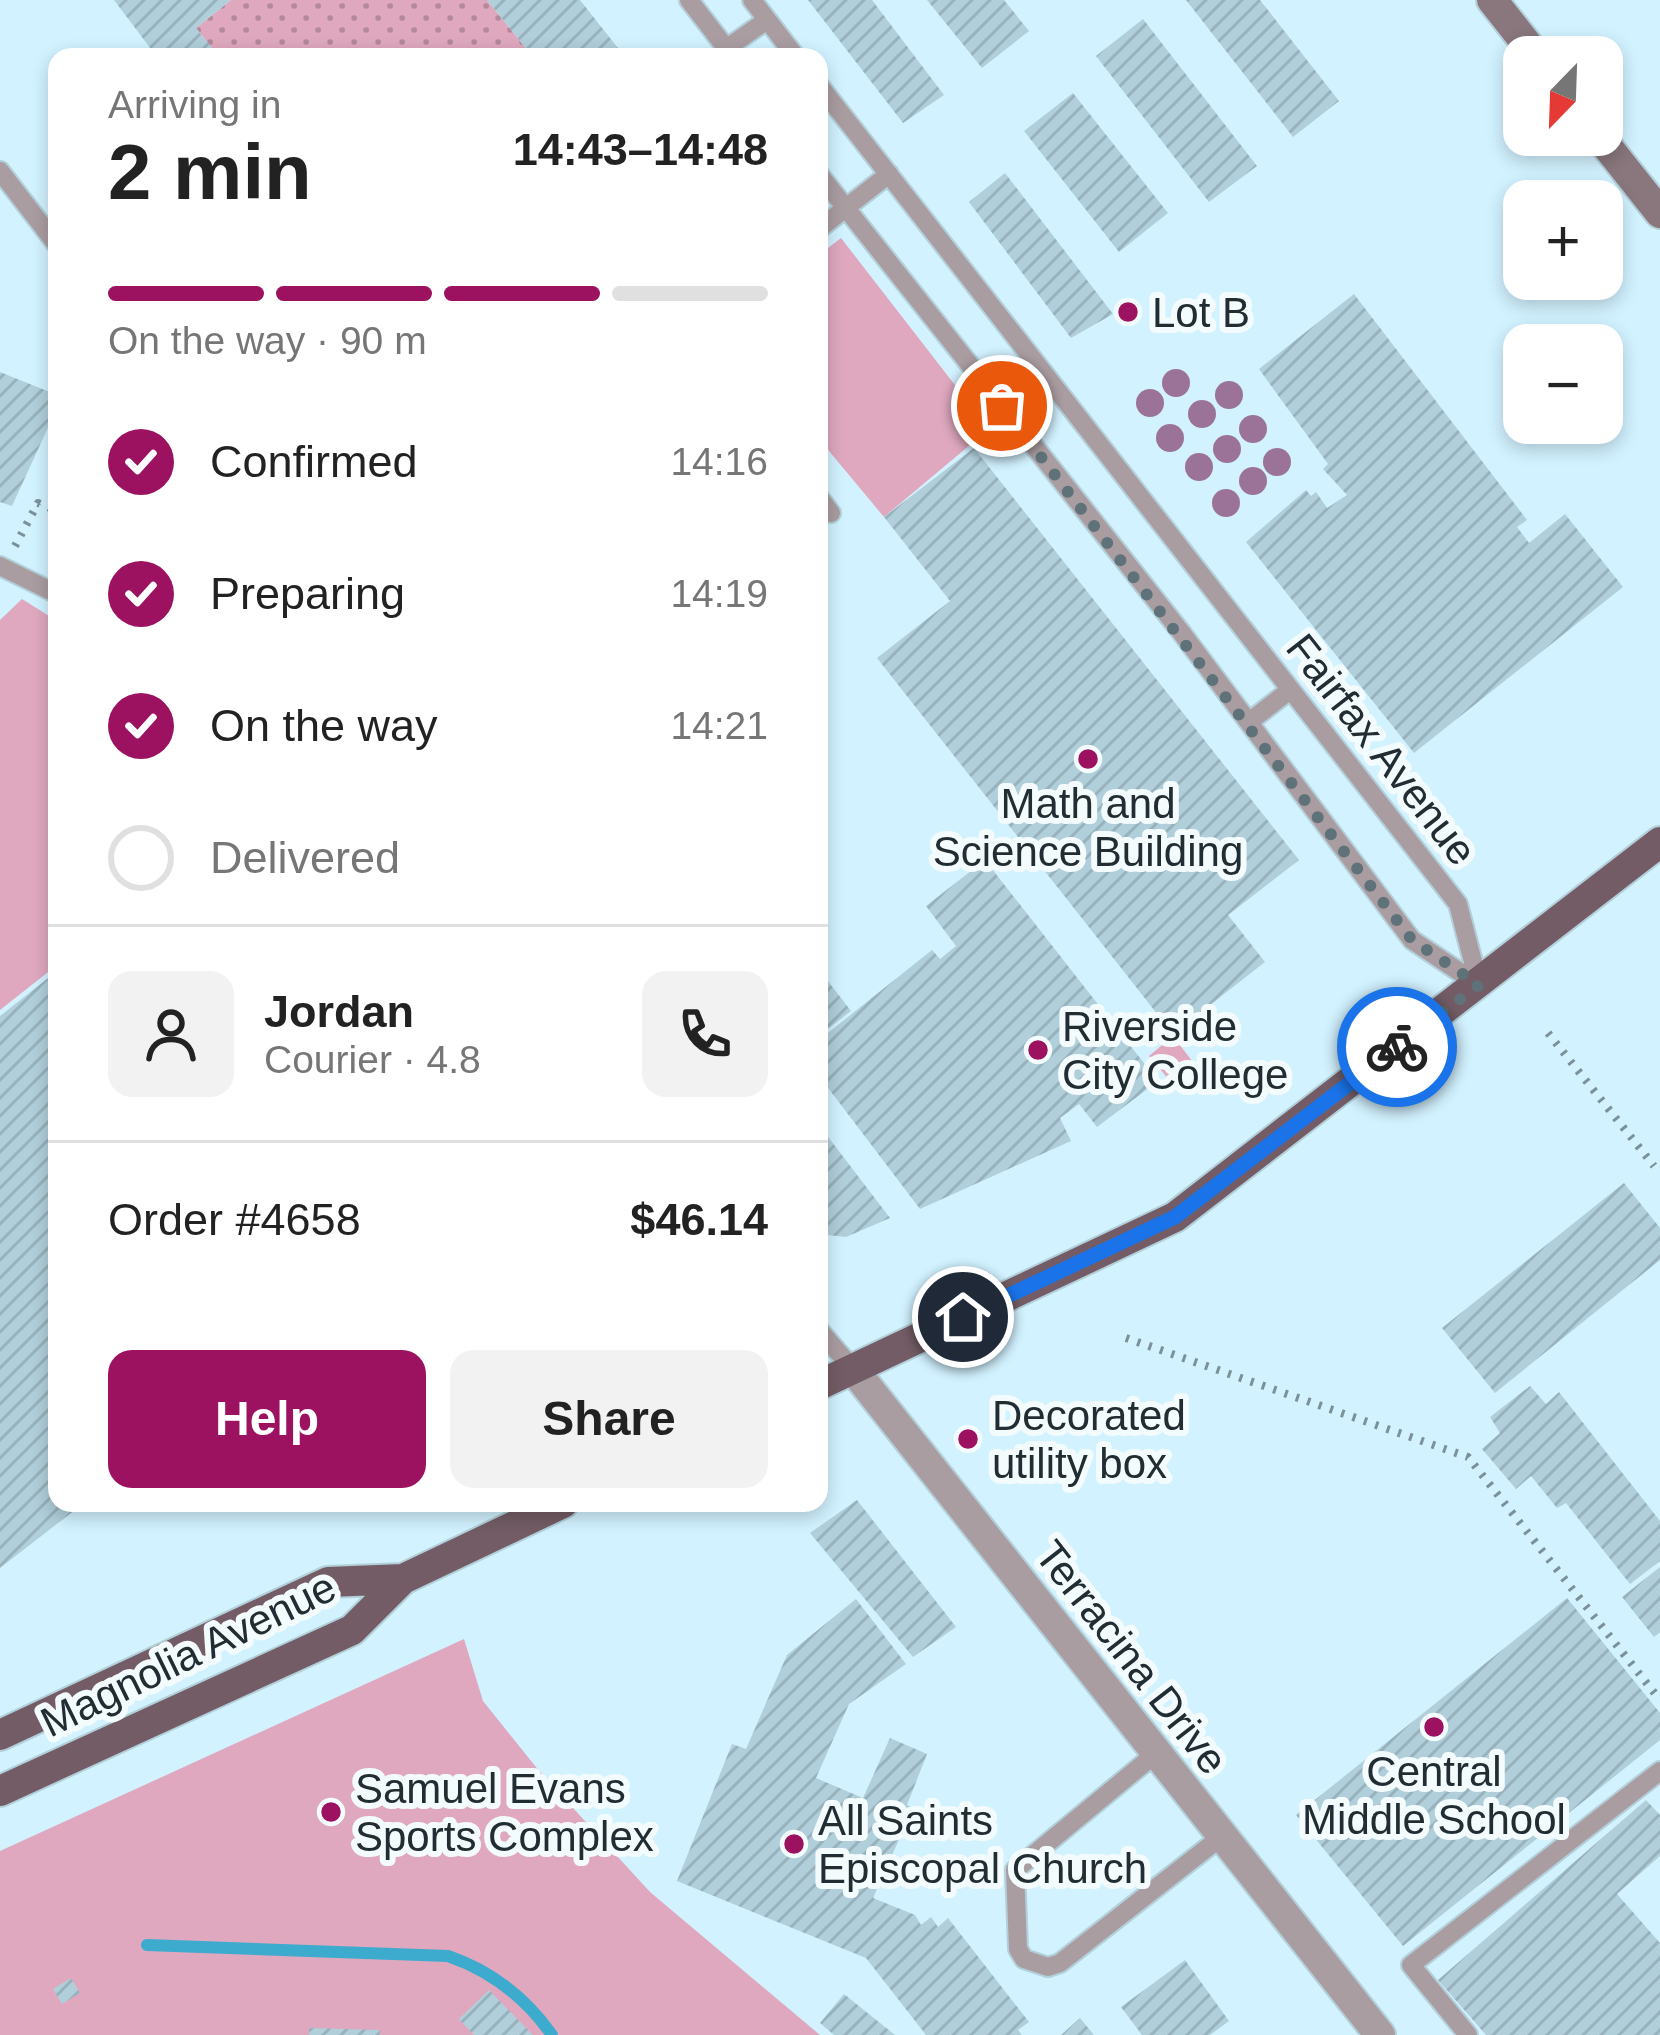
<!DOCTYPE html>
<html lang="en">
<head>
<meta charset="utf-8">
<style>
  :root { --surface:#fff; --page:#f2f2f2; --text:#222; --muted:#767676; --line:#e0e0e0; --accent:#9c1160 }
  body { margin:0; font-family:Helvetica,sans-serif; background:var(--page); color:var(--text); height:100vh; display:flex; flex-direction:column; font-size:45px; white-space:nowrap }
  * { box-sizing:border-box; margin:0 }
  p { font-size:39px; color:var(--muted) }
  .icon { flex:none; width:66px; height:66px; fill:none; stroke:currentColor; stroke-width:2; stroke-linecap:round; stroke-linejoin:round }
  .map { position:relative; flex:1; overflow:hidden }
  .sheet { position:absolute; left:48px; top:48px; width:780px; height:1464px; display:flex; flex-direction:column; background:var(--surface); border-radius:24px; box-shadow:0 6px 18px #0003 }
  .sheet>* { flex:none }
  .needle { width:78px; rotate:203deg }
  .tools { position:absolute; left:1503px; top:36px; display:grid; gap:24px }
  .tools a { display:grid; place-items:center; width:120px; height:120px; border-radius:24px; background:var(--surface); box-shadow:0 6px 18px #0003; font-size:60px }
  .pin { position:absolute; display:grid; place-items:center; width:102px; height:102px; color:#fff; margin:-51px; border:6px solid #fff; border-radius:50%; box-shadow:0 3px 12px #0007 }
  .courier { position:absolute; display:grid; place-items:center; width:120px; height:120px; margin:-60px; border:9px solid #1a73e8; border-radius:50%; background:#fff; color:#222; box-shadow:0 3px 15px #0007 }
  .summary em { font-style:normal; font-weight:700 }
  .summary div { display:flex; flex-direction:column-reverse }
  .summary { display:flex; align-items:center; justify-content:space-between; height:204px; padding:0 60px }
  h1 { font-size:78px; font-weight:700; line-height:90px }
  .bar { display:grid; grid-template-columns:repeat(4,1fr); gap:18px 12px; align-content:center; height:144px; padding:0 60px }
  .bar i { height:15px; border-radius:9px; background:var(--line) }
  .bar .current { background:var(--accent) }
  .bar p { grid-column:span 4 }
  .line { display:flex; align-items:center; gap:30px; padding:0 60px; border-top:3px solid var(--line) }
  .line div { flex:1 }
  .round { display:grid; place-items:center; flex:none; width:126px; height:126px; border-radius:24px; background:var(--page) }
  ol { padding:0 60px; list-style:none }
  li { display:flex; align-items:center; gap:36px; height:132px }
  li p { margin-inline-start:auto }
  li .icon { padding:12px; border-radius:50%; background:var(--accent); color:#fff; stroke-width:4 }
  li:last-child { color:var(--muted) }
  li i { width:66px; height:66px; border:6px solid var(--line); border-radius:50% }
  .button { display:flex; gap:24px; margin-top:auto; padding:24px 60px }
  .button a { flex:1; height:138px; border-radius:24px; background:var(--accent); color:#fff; font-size:48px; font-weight:700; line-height:138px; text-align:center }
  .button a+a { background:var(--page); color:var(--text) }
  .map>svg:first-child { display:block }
  .green { fill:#dfa8be }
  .park { fill:url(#park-dots) }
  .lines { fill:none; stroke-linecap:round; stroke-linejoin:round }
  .stream { stroke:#3cabce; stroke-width:12 }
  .building { fill:url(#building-hatch) }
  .lane-casing { stroke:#b2cfda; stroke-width:22 }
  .street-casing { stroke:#b2cfda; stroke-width:34 }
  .secondary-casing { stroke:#b2cfda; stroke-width:34 }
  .primary-casing { stroke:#b2cfda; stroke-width:34 }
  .path { stroke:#7b919a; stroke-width:8; stroke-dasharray:3 9; stroke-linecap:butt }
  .lane { stroke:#aa9da2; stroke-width:18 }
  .street { stroke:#aa9da2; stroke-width:30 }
  .secondary { stroke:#8a777e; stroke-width:30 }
  .primary { stroke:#735c65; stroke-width:30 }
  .tree { fill:#9c7398 }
  .done { stroke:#5f727a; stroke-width:12; stroke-dasharray:0 21.6 }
  .route { stroke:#1a73e8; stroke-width:15 }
  .poi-dot { fill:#9c1160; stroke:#f4fbfd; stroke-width:4.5 }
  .labels { text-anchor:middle; stroke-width:12; stroke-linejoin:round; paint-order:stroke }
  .poi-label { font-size:42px; fill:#212d32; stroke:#f4fbfd; text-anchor:start }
  .street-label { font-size:42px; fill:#212d32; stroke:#f4fbfd }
</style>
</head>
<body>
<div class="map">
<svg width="1660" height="2035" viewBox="0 0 1660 2035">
  <defs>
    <pattern id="park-dots" width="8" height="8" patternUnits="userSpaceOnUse" patternTransform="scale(3)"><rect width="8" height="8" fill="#dfa8be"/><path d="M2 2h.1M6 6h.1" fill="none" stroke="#b4899b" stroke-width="1.8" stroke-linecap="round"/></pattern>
    <pattern id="building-hatch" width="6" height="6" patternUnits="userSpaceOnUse" patternTransform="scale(3)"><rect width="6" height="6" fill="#b0cfdb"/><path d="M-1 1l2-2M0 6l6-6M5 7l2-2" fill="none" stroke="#97b2bc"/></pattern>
  </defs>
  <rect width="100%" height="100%" fill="#d2f2ff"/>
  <path class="green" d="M841,238L989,429L884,517L819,439V255Z
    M22,599L57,621V965L0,1010V620Z
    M1173,1036L1199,1070L1176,1088L1149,1056Z
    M464,1639L483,1701L540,1772L650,1892L820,2035H0V1851Z"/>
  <path class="park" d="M231,0H487L533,57H219L196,28Z"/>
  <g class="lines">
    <path class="stream" d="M147,1945L448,1956C492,1971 525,1997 552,2035"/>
  </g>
  <path class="building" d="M114,0H231L196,28L219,57H157Z
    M487,0H580L625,57H533Z
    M808,0H872L944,95L903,123Z
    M927,0H1004L1029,31L982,68Z
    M1186,0H1260L1339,101L1293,137Z
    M1143,19L1257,166L1209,202L1096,56Z
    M1073,93L1168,213L1119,252L1024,131Z
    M1005,173L1113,314L1071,338L969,202Z
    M1354,294L1527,520L1517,527L1529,543L1565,514L1623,587L1414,753L1246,542L1306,490L1311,496L1316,492L1327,508L1347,495L1323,469L1328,464L1259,369Z
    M0,372L57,395V408L12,506L0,502Z
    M974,448L1299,860L1228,915L1265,962L1173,1034L877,658L950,601L884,517Z
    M985,860L1158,1081L1097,1127L1079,1104L1060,1118L1071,1141L920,1209L819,1076V1040L932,950L940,959L956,946L926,906Z
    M57,971V1503H84L0,1568V1016Z
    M824,976L851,1011L819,1036V980Z
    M819,1125L890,1218L846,1237L819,1234Z
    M1624,1183L1660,1228V1260L1495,1393L1442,1328Z
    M1530,1386L1546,1404L1559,1392L1660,1521V1561L1630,1584L1566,1503L1557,1508L1531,1476L1516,1489L1482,1449L1500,1433L1490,1417Z
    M857,1500L956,1627L913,1657L810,1533Z
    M1660,1567V1632L1654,1637L1622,1597Z
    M1567,1598L1660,1713V1740L1403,1946L1296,1815Z
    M856,1599L906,1664L849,1704L816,1778L863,1798L890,1738L927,1754L907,1805L913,1808L873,1898L915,1915L921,1925L931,1917L938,1927L948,1918L1029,2022L1018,2030L1022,2035H926L866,1958L677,1881L732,1744L746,1749L787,1655Z
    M1646,1800L1660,1815V1856L1617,1894L1660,1943V2035H1486L1438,1980Z
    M1185,1960L1229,2021L1210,2035H1142L1121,2007Z
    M71,1978L80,1993L62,2004L53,1989Z
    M489,1990L533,2035H474L459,2019Z
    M844,1994L895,2035H834L820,2023Z
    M1080,2018L1094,2035H1061Z
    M309,2028L380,2030V2035H309Z"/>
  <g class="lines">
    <g class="lane-casing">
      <path id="lane" d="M689,0L733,57
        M752,0L796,57
        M727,48L767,20
        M819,85L1458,904L1479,985
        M0,171L57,245
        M819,174L1181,632L1412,940L1479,985
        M819,229L889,174
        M819,497L831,513
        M0,566L57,594
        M1249,722L1290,690
        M819,1330L853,1369
        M1154,1755L1015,1870L1018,1949L1024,1959L1048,1967L1060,1963L1221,1837
        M1468,2035L1411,1965L1660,1771"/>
    </g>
    <g class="street-casing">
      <path id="street" d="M853,1369L1380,2035"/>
    </g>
    <g class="secondary-casing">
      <path id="secondary" d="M1492,0L1537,57
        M1598,135L1660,213"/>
    </g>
    <g class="primary-casing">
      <path id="primary" d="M819,1385L1175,1217L1660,842
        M0,1735L328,1582L403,1579
        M0,1791L352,1630L403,1579L563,1503"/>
    </g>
    <path class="path" d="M15,546L38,503L57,511
      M1548,1033L1654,1166
      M1126,1338L1468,1457L1660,1700"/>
    <use href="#lane" class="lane"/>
    <use href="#street" class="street"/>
    <use href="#secondary" class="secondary"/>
    <use href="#primary" class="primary"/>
  </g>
  <g class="tree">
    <circle cx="1176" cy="383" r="14"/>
    <circle cx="1229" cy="395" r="14"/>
    <circle cx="1150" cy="403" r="14"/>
    <circle cx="1202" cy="414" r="14"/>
    <circle cx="1253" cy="429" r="14"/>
    <circle cx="1170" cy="438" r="14"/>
    <circle cx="1227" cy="449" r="14"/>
    <circle cx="1277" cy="462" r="14"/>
    <circle cx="1199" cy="467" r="14"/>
    <circle cx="1253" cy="481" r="14"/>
    <circle cx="1226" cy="503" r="14"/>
  </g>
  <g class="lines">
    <path class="done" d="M1002,406L1412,940L1479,985L1397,1047"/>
    <path class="route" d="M963,1317L1175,1217L1397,1047"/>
  </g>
  <g class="poi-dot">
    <circle cx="1128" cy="312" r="12"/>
    <circle cx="1088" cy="759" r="12"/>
    <circle cx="1038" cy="1050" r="12"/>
    <circle cx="968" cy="1439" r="12"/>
    <circle cx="1434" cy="1727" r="12"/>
    <circle cx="331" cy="1812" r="12"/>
    <circle cx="794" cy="1844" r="12"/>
  </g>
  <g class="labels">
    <g class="poi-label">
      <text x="1152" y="327">Lot B</text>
      <text x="1088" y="818" text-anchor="middle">Math and<tspan x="1088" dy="48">Science Building</tspan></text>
      <text x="1062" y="1041">Riverside<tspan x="1062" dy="48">City College</tspan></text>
      <text x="992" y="1430">Decorated<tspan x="992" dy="48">utility box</tspan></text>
      <text x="1434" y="1786" text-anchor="middle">Central<tspan x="1434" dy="48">Middle School</tspan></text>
      <text x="355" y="1803">Samuel Evans<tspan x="355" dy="48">Sports Complex</tspan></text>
      <text x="818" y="1835">All Saints<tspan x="818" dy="48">Episcopal Church</tspan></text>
    </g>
    <g class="street-label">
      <text transform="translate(1382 749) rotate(52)" y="15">Fairfax Avenue</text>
      <text transform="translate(188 1654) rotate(-26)" y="15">Magnolia Avenue</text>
      <text transform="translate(1132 1657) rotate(52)" y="15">Terracina Drive</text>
    </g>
  </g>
</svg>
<div class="tools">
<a><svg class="needle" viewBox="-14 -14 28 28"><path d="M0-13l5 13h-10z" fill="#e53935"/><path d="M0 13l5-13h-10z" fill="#767676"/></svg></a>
<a>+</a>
<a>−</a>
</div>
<div class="pin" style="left:1002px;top:406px;background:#ea580c"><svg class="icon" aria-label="bag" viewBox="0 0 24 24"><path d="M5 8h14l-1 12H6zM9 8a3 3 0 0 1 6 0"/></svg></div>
<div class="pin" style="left:963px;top:1317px;background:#1f2937"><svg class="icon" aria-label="home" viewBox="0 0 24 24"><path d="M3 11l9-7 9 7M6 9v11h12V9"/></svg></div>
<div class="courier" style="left:1397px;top:1047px"><svg class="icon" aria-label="bike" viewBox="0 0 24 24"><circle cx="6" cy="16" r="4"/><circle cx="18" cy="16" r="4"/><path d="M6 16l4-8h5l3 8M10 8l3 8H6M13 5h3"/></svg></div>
<section class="sheet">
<div class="summary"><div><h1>2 min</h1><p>Arriving in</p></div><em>14:43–14:48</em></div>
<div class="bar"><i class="current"></i><i class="current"></i><i class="current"></i><i></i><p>On the way · 90 m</p></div>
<ol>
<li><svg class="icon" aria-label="check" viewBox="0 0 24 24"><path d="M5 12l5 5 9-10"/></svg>Confirmed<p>14:16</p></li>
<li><svg class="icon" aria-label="check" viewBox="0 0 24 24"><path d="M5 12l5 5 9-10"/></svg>Preparing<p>14:19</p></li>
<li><svg class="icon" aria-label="check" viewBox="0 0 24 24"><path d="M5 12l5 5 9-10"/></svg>On the way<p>14:21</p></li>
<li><i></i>Delivered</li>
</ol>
<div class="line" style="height:216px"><a class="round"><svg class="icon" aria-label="person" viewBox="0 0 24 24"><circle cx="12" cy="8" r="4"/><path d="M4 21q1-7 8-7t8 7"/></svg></a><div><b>Jordan</b><p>Courier · 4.8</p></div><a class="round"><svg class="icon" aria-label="phone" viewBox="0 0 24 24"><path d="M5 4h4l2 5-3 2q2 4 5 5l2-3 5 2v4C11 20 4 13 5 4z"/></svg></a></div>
<div class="line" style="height:156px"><div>Order #4658</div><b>$46.14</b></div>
<div class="button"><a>Help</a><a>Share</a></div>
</section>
</div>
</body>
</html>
